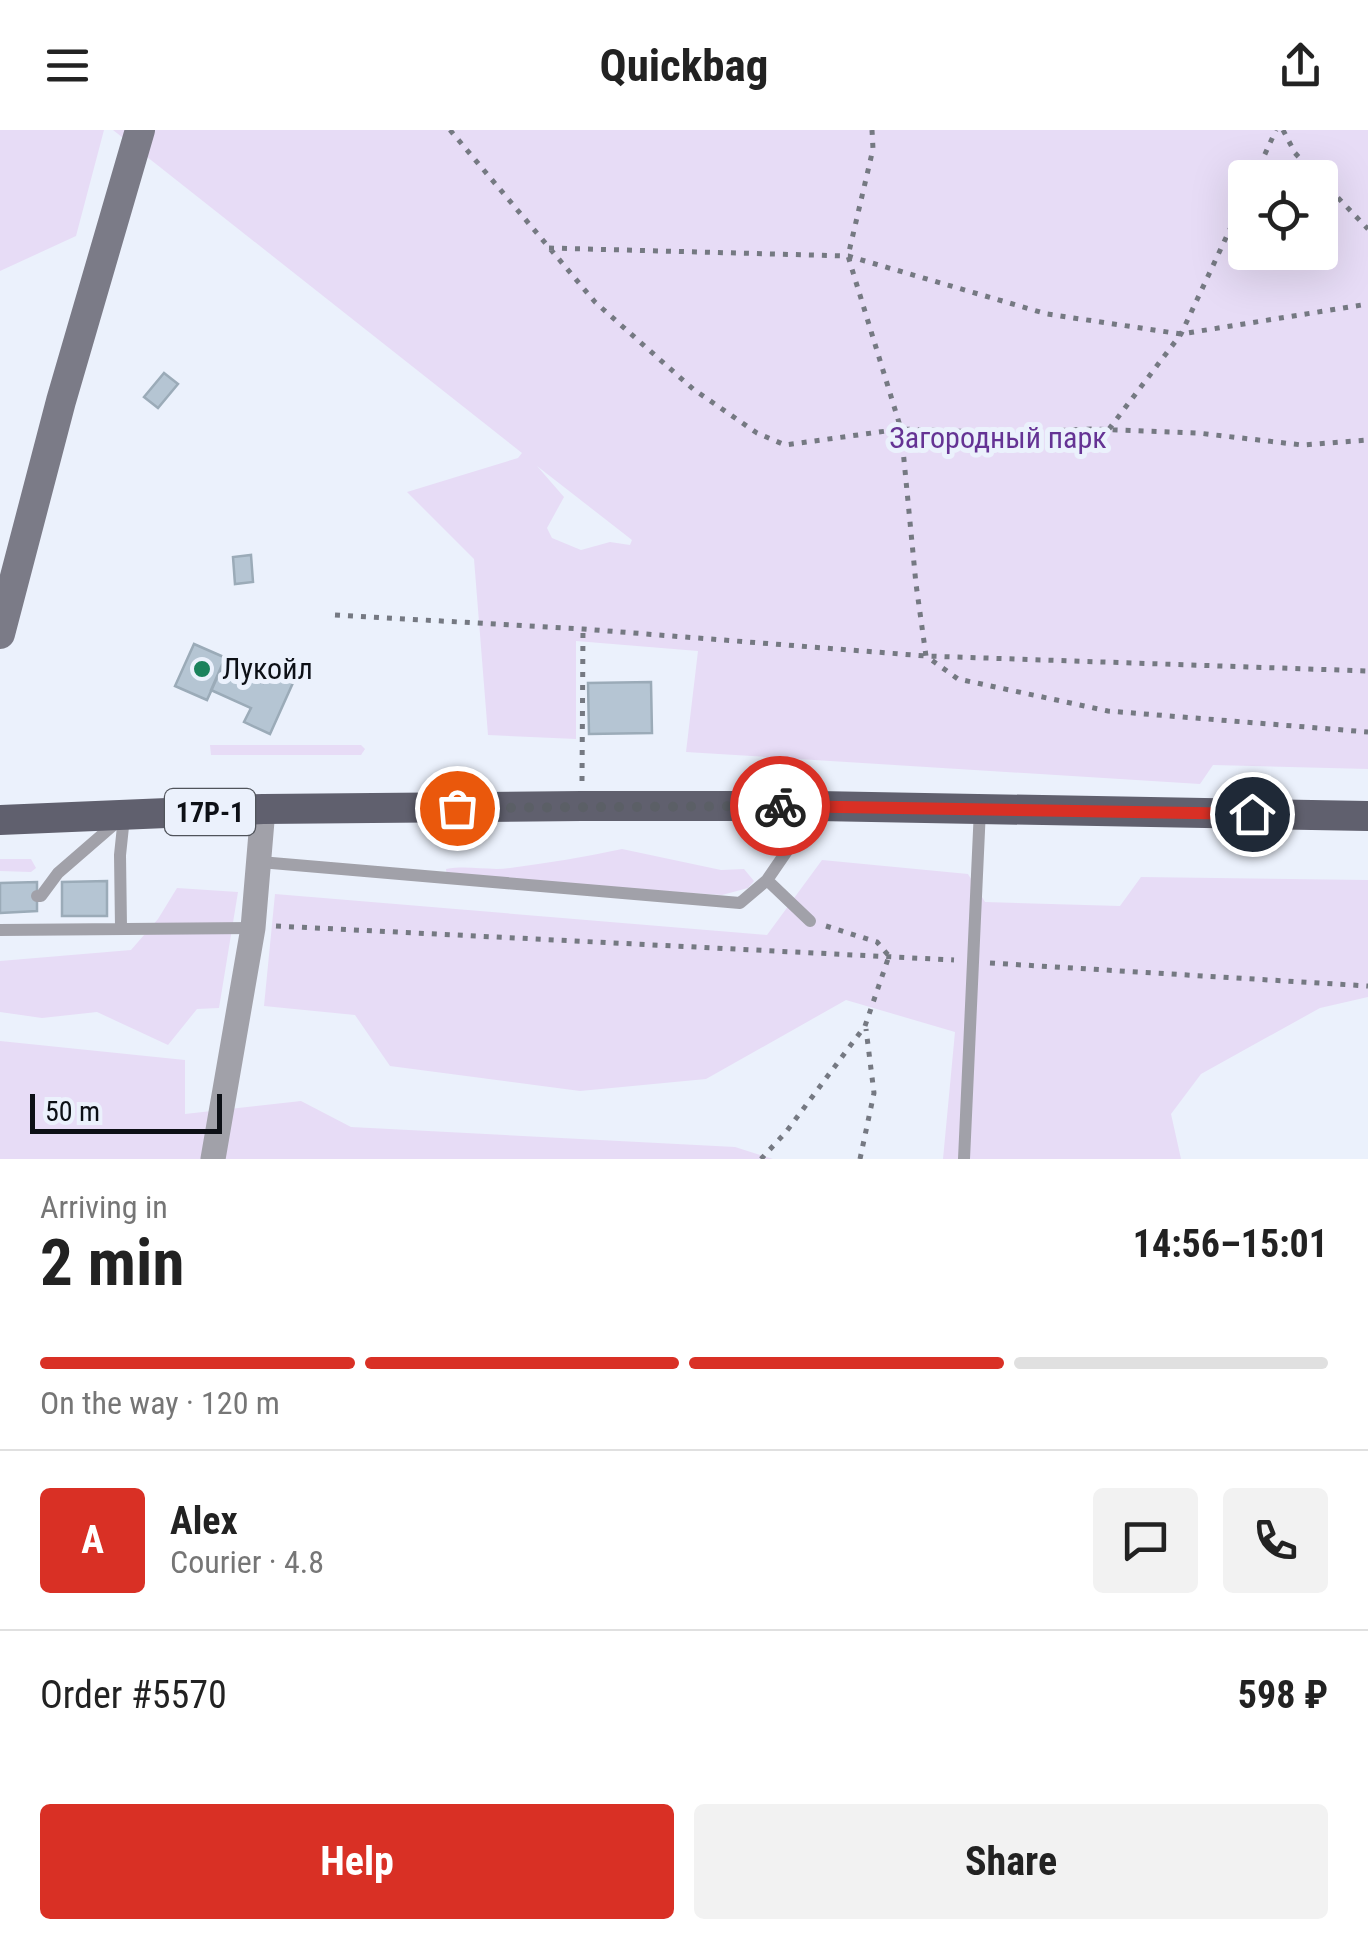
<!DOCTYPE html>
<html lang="en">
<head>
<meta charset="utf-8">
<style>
  :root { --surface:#fff; --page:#f2f2f2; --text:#222; --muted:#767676; --line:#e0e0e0; --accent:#d93025 }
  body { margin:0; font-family:"Roboto Condensed",sans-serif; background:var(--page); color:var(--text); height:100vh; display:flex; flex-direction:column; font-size:38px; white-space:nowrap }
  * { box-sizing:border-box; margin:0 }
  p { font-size:32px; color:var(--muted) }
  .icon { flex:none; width:55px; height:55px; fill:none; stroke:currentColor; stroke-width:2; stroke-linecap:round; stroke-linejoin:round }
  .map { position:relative; height:1029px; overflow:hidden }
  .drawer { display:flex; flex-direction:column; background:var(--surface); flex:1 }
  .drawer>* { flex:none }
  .tools { position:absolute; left:1228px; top:30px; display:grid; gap:20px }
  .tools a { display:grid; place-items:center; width:110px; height:110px; border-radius:10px; background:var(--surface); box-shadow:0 10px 40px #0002; font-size:50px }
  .scale { position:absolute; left:30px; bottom:25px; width:192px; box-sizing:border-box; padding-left:10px; border:5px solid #0d1016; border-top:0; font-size:28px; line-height:35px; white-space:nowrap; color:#0d1016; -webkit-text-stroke:8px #ebf1fc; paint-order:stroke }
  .pin { position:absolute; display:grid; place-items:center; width:85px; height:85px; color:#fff; margin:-42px; border:5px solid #fff; border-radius:50%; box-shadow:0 2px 10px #0007 }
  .courier { position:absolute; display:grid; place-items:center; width:100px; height:100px; margin:-50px; border:8px solid #d93025; border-radius:50%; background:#fff; color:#222; box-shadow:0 2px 12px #0007 }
  .overview em { font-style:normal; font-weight:700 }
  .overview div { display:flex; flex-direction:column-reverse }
  .overview { display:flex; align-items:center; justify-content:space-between; height:170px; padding:0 40px }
  h1 { font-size:65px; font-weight:700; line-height:75px }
  .bar { display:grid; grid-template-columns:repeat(4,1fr); gap:15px 10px; align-content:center; height:120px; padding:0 40px }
  .bar i { height:12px; border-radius:8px; background:var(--line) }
  .bar .selected { background:var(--accent) }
  .bar p { grid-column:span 4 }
  .line { display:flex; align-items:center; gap:25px; padding:0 40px; border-top:2px solid var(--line) }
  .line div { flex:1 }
  .round { display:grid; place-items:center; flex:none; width:105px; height:105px; border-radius:10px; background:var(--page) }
  .action { display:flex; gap:20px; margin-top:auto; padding:20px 40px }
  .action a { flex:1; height:115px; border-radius:10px; background:var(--accent); color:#fff; font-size:40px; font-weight:700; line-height:115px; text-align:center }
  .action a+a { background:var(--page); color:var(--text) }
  header { display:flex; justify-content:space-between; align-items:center; height:130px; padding:0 40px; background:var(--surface); font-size:45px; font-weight:700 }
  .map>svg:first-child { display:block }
  .green { fill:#e7dcf6; fill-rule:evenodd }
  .building { fill:#b5c5d3; stroke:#9babb8; stroke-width:2.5 }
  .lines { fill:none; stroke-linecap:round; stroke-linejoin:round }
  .path { stroke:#757982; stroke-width:5; stroke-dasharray:5 8; stroke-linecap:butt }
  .service { stroke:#a1a1a9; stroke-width:12 }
  .minor { stroke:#a1a1a9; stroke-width:25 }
  .secondary { stroke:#7b7b87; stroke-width:30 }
  .primary { stroke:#60606e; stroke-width:30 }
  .done { stroke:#5b5f66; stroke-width:10; stroke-dasharray:0 18 }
  .route { stroke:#d93025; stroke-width:12 }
  .poi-dot { fill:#1b825c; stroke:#ebf1fc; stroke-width:4 }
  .labels { text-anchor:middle; stroke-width:10; stroke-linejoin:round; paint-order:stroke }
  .shield { fill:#ebf1fc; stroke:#50545b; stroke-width:2.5 }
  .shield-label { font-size:28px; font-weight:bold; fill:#0d1016 }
  .park-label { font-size:30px; fill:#653394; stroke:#ebf1fc }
  .poi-label { font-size:30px; fill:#0d1016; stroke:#ebf1fc; text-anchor:start }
</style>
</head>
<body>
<header><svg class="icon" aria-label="menu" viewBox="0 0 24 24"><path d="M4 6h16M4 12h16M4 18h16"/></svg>Quickbag<svg class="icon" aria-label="share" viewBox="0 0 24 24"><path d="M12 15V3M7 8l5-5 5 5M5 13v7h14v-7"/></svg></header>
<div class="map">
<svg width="1368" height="1029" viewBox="0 0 1368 1029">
  <rect width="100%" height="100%" fill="#ebf1fc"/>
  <path class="green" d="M0,0H104L76,106L0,141Z
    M113,0H1368V639L1213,635L1200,654L686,622L698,521L576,511V609L488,605L474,429L407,362L518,328L522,323ZM1245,48H1320V122H1245ZM537,336L632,410L630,415L610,412L581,420L552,408L547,398L564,367Z
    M210,615H361L365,619L361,625H211Z
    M622,719L721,740L744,739L754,751L748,758L722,765L447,747L446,739C468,735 489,741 510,738C548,733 584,727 622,719Z
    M0,729H31L36,738L31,742L0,741Z
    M822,730L968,744L985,772L1120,776L1141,747L1368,750V867L1320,878L1201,944L1171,984L1181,1029H943L955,902L846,870L706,949L580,961L390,936L355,885L264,876L275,764L767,805Z
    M177,758L238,762L219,878L197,879L168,915L97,882L42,888L0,882V831L131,820L158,789Z
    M0,911L185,930V984L301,971L351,997L735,1017L773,1029H0Z"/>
  <path class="building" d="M164,243L178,254L158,278L144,267Z
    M251,425L253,452L235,454L233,427Z
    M194,514L226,528L207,570L175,556Z
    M222,535L263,553L272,535L296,546L270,604L244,592L251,578L211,560Z
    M651,552L652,603L589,604L588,553Z
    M107,751V786H62V752Z
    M37,752V781L0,783V753Z"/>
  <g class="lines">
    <path class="path" d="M450,0L595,172L693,259L757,303L785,315L901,299L1005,303L1091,299L1198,303L1302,315L1368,310
      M872,0L873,19L848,126L901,299L916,454L926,526L958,549L1108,581L1368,602
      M1283,0L1295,23L1318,48
      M1254,48L1276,0
      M1320,49L1368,99
      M549,118L848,126L1047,184L1181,204L1368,174
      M1109,299L1181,204L1245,67
      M335,485L583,499L926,526L1368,541
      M582,651L583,499
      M276,796L954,830
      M826,796L877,812L889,826
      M990,833L1368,856
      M761,1029L786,1002L865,896L889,826
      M860,1029L874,963L866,899"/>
    <path class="service" d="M260,732L740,773L767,750L815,680
      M767,750L810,791
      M37,766H41L58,743L118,691
      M121,797L120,725L124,687
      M0,800L253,798
      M964,1029L980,679"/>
    <path class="minor" d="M213,1029L253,798L263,679"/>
    <path class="secondary" d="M0,504L61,271L140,0"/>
    <path class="primary" d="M0,690L263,679L582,676H818L1368,686"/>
  </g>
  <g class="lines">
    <path class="done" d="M457,678L780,676"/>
    <path class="route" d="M780,676L1252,684"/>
  </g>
  <circle class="poi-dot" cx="202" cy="539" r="10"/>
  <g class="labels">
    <rect class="shield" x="165" y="659" width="90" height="46" rx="8"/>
    <g class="shield-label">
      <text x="210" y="692">17Р-1</text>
    </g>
    <g class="park-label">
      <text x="998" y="318">Загородный парк</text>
    </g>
    <g class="poi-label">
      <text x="222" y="549">Лукойл</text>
    </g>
  </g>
</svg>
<div class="tools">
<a><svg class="icon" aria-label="locate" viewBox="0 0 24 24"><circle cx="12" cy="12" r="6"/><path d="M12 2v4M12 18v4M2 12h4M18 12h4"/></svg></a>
</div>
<div class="scale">50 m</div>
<div class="pin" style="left:457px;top:678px;background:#ea580c"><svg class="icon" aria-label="bag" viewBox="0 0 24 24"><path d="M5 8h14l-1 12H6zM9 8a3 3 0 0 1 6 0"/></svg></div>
<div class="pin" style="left:1252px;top:684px;background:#1f2937"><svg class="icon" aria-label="home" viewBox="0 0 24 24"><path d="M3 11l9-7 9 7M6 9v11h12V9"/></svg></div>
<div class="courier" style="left:780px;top:676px"><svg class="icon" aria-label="bike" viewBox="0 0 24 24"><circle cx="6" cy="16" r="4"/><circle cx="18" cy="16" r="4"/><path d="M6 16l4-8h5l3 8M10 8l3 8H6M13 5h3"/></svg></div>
</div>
<section class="drawer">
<div class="overview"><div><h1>2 min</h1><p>Arriving in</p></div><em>14:56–15:01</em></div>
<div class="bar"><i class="selected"></i><i class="selected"></i><i class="selected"></i><i></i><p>On the way · 120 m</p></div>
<div class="line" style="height:180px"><b class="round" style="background:var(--accent);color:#fff">A</b><div><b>Alex</b><p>Courier · 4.8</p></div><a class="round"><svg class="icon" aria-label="chat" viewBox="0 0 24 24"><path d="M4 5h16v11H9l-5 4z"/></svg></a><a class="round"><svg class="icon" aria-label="phone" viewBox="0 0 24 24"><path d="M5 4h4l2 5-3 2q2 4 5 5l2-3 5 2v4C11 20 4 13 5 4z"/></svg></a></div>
<div class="line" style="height:130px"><div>Order #5570</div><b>598 ₽</b></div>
<div class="action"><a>Help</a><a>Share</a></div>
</section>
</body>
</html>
